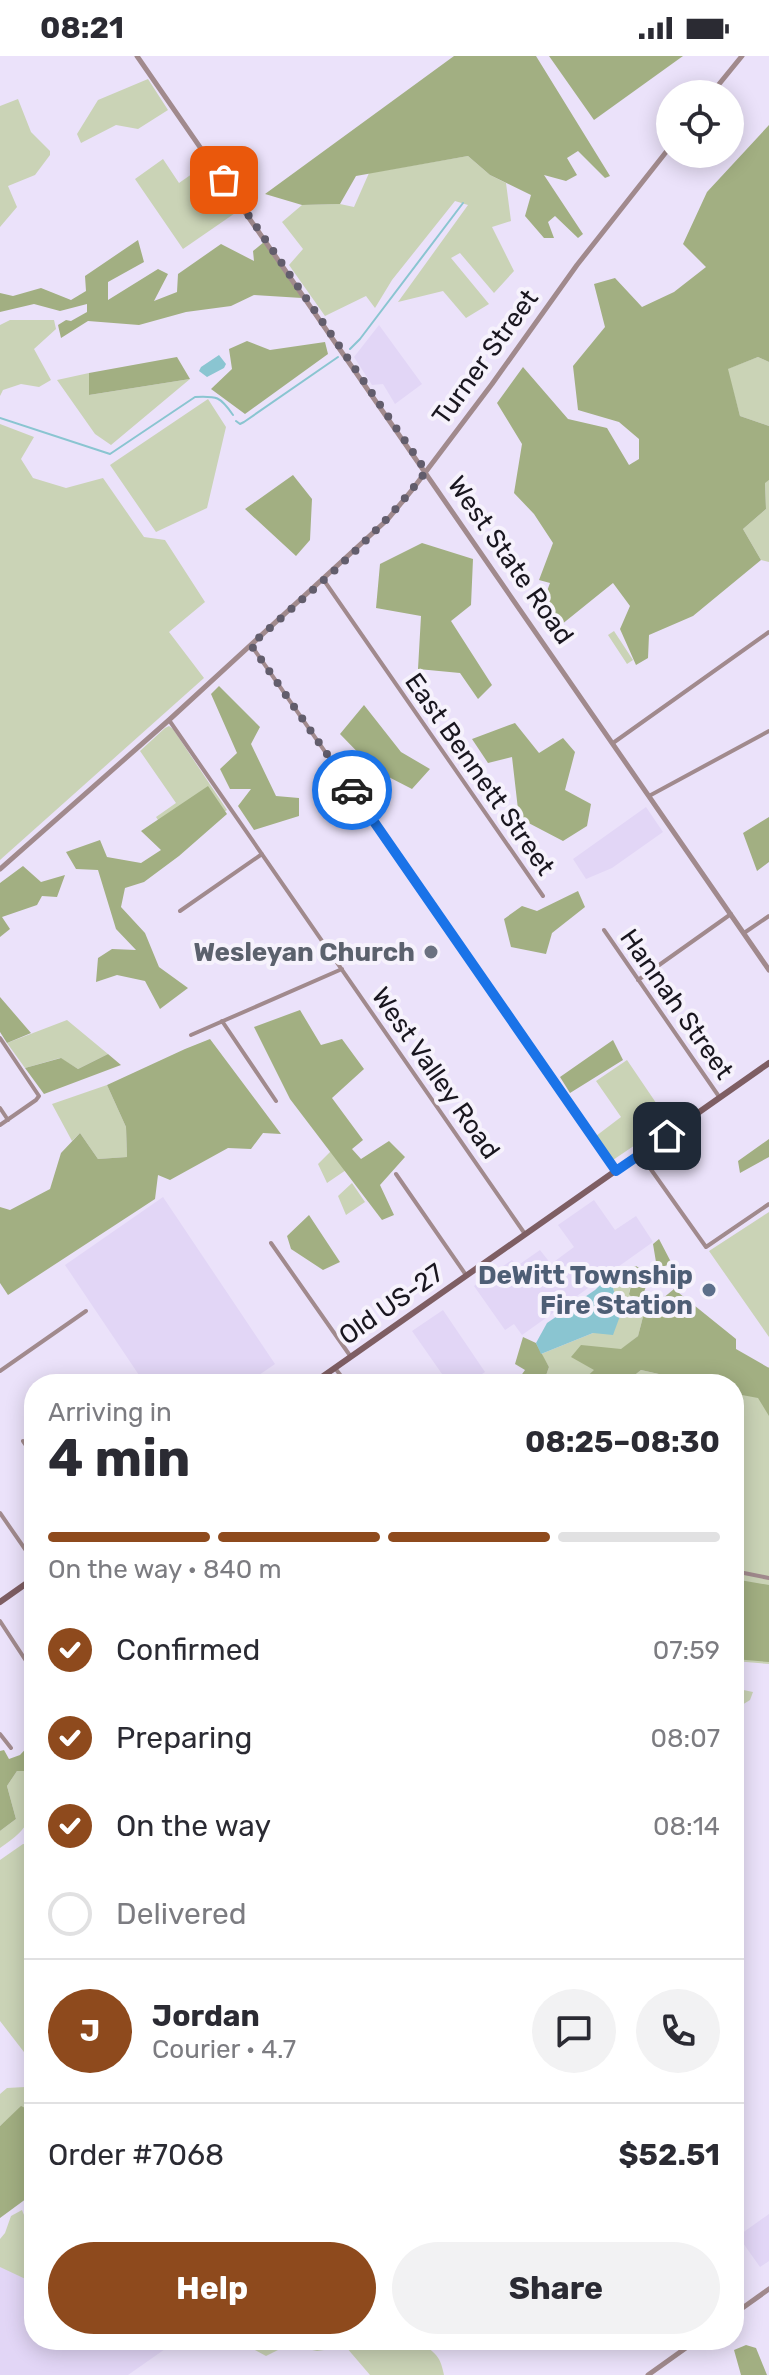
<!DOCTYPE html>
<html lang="en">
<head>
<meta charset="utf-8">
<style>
  :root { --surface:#fff; --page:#f2f2f3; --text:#2b2b33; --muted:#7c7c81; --line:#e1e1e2; --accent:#8e4a1d }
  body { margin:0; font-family:Rubik,sans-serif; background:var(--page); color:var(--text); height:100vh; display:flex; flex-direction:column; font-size:30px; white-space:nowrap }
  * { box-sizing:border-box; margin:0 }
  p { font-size:26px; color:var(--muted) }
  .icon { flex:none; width:44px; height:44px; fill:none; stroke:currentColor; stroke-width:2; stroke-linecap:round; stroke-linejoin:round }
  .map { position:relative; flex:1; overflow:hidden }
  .side { position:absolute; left:24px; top:1318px; width:720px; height:976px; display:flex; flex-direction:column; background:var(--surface); border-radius:32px; box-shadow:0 4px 20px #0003 }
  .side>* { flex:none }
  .tools { position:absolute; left:656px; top:24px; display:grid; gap:16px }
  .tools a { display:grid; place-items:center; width:88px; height:88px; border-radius:50%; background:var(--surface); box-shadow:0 4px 20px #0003; font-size:40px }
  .pin { position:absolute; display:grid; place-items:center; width:68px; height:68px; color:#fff; margin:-34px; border-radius:16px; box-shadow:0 4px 12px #0006 }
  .courier { position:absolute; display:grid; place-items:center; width:80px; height:80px; margin:-40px; border:6px solid #1a73e8; border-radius:50%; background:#fff; color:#222; box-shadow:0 2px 10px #0007 }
  .overview em { font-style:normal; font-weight:700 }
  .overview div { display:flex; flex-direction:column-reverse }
  .overview { display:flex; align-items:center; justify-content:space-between; height:136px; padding:0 24px }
  h1 { font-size:52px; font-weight:700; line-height:60px }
  .bar { display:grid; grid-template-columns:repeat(4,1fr); gap:12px 8px; align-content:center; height:96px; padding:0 24px }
  .bar i { height:10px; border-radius:6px; background:var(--line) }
  .bar .on { background:var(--accent) }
  .bar p { grid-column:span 4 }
  .line { display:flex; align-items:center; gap:20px; padding:0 24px; border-top:2px solid var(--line) }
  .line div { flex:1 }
  .round { display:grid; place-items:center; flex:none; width:84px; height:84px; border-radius:42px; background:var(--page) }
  ol { padding:0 24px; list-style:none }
  li { display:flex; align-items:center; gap:24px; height:88px }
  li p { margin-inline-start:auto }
  li .icon { padding:8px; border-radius:50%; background:var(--accent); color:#fff; stroke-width:4 }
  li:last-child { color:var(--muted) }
  li i { width:44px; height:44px; border:4px solid var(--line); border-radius:50% }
  .primary-button { display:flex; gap:16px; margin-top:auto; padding:16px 24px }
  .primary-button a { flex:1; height:92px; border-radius:48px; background:var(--accent); color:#fff; font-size:32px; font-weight:700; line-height:92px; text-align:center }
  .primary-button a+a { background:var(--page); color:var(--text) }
  .status { display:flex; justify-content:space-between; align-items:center; height:56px; padding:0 40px; background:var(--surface); direction:ltr }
  .status svg { height:22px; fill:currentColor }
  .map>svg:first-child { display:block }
  .built { fill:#e2d6f6 }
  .green { fill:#cad3b6 }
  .forest { fill:#a2af82 }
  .water { fill:#8ac5d1 }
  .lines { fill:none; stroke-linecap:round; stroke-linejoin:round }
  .stream { stroke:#8ac5d1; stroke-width:2 }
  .minor { stroke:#a18a8d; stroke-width:4 }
  .tertiary { stroke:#a18a8d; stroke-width:5 }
  .secondary { stroke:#7e5e63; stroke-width:6 }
  .done { stroke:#625d6c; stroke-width:8; stroke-dasharray:0 14.4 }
  .route { stroke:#1a73e8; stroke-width:10 }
  .worship-dot { fill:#6b7280; stroke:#f6f2fc; stroke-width:3 }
  .service-dot { fill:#5c6f8a; stroke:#f6f2fc; stroke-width:3 }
  .labels { text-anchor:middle; stroke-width:8; stroke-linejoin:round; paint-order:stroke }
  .street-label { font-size:26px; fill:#19161f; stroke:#f6f2fc }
  .worship-label { font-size:26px; font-weight:bold; fill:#5b616d; stroke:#f6f2fc; text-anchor:end }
  .service-label { font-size:26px; font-weight:bold; fill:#4e5e75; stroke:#f6f2fc; text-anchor:end }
</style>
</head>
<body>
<div class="status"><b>08:21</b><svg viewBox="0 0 49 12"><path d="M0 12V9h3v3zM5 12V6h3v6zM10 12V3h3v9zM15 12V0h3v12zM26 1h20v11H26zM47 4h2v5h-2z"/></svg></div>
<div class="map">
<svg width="769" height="2319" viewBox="0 0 769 2319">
  <rect width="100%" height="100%" fill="#ebe2fa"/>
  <path class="built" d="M379,269L422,328L395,348L383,328L372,329L354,301Z
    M646,751L663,776L612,812L586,823L573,803Z
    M163,1141L275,1308L246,1328H145L65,1209Z
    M594,1144L615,1174L636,1160L653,1186L522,1279L514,1268L505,1274L474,1230L512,1204L517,1210L540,1194L551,1208L574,1191L558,1169Z
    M443,1254L485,1316L467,1328H449L412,1275Z
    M769,2158V2205L760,2211L738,2180Z
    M0,2203L34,2220V2284H155L168,2291L128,2319H0Z"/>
  <path class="green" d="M148,23L168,54L138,73L116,69L81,87L77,78L98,44Z
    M18,43L31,76L50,95V99L35,119L8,130L17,151L0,171V50Z
    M468,100L490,119L506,127L511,165L492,171L514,215L494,237L460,197L451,202L489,248L466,262L443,235L398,246L468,149L455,145L392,224L375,252L366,240L325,260L289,209L303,193L282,166L302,149L340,148L354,151L369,117Z
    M163,103L179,127L209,106L241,153L183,193L135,123Z
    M10,264H54L56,273L34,293L51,324L39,331L21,328L3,334L0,340V269Z
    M758,301L769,306V370L740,360L727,313Z
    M89,317V339L190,323L111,389L95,378L57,324Z
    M208,343L226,371L207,452L156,476L110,409Z
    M0,368L34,381L21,403L33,422L66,432L103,422L144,481L165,484L205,546L169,576L204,622L0,804Z
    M769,424V506L761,504L743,473L766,453L765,426Z
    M614,575L633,604L627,608L608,579Z
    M169,670L173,673L227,754L176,790L156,761L176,747L140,695L165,672Z
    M67,964L108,998L78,1013L60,1002L25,1012L7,987Z
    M627,1004L669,1066L613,1104L596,1080L621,1061L596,1025Z
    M107,1029L126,1071L127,1101L98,1103L80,1077L72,1085L52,1048Z
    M332,1094L346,1114L327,1127L318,1108Z
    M352,1127L365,1146L346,1159L338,1140Z
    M769,1156V1281L709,1195Z
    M636,1210L629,1237L644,1257L638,1280L579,1328H543L549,1311L541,1298L593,1277L620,1260L610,1219Z
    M769,1311V1608L734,1605V1337Z
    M641,1314L681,1323L705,1320L704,1328H634L631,1321Z
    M734,1632L753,1636L750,1644L734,1654Z
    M17,1715H34C34,1756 36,1768 0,1792V1775L16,1763L7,1730Z
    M23,1788L34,1789V2009L0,1965V1804Z
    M25,2031L34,2038V2056L21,2051L0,2070V2038L7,2032Z
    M22,2154L30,2174H34V2227L0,2211V2183L5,2177L11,2160Z
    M237,2284H414C433,2295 440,2297 444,2319H370L346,2291L317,2295L288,2289L266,2300Z"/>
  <path class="forest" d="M454,0H536L610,120L605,122L578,95L567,102L577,119L566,125L544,119L583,178L578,182L555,160L548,166L554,182H544L525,160L531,139L490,119L468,100L356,120L340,148L302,149L265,138Z
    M549,0H683L594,64Z
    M769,69V306L758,301L728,313L740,360L769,370V424L765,427L766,453L743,473L761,504L693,560L649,579L648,602L636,609L620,573L630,550L613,527L556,573L537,562L550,527L539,524L553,487L534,458L514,437L522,388L497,347L523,311L568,363L607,372L629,409L639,403V383L619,366L578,354L573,310L605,271L594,228L615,222L642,251L674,236L706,211L683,188L707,136Z
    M138,184L144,206L108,226V244L158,213L168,218L154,245L177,236L178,218L221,188L254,205L253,195L264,186L302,242L254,239L231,250L186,256L139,269L88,265L61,282L58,269L66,264L71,265L87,256V248L60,255L34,248L0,256V237L13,240L41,232L71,244L86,235L85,220Z
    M247,285L270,294L325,286L328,298L245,358L211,333L232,313L229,293Z
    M177,301L190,323L89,339V317Z
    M293,419L312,443L310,484L296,500L245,453Z
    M422,487L473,503L471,549L451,565L492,629L478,643L460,617L418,613L421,560L376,552L380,508Z
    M219,630L260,671L251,688L276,740L299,742V760L254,774L238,750L251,733H230L220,713L237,697L211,638Z
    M364,649L401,696L430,713L412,733L375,714L340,678Z
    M515,667L539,697L563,682L575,696L565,734L591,748L587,770L563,785L519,762L512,701L488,707L472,683Z
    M208,730L227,758L179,800L144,826L125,832L121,851L145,877L159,911L188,932L160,953L145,925L117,919L96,926L98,902L112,893L136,894L116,873L98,814L76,813L66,796L100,784L107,801L141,807L161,794L141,775Z
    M769,761V806L757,815L743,777Z
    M23,810L41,826L65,819L57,841L42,840L37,849L2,861L10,873L0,881V827Z
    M578,835L585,851L552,877L546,898L511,891L504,863L522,850L537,855Z
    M0,941L31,977L7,987L0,976Z
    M300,954L321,989L342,983L364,1013L332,1042L363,1084L352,1093L361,1103L389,1085L405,1101L380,1129L394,1159L382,1164L290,1043L254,971Z
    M210,983L281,1078L263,1077L251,1093L228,1092L170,1124L158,1119L155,1143L8,1239L0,1227V1151L10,1154L50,1133L61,1097L80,1077L98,1103L127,1101L126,1071L107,1029L185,993Z
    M613,984L623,1004L570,1037L560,1021Z
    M108,998L121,1009L44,1038L25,1012L61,1002L78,1013Z
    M769,1083V1101L740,1117L738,1105Z
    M309,1159L340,1206L323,1214L291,1193L287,1180Z
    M659,1183L672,1208L657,1212L653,1188Z
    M636,1210L650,1219L644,1236L662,1243L674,1233L736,1283V1293L769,1312V1360L758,1342L742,1339L734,1345V1328H704V1320L681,1323L641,1314L632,1321L634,1328H579L594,1314L571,1301L581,1289L621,1293L638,1280L644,1257L629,1238Z
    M523,1281L536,1287L549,1311L543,1328H515L525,1314L515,1308Z
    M734,1523L769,1529V1606L734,1603Z
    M34,1684V1715H17L7,1730L16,1763L0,1775V1695L4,1694L9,1703L20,1699Z
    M21,2050L34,2056V2137L0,2162V2070Z
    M746,2289L756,2292L767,2319H741L734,2294Z"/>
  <path class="water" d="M219,299L226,308L224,312L207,321L199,315L201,311Z
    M610,1219L620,1260L613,1279L593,1277L541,1298L536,1287L547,1267L595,1234Z"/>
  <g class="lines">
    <path class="stream" d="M350,293L360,283L463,147
      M0,362L110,398L195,341C217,340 220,340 233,359
      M236,365L240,368L244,366L338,301"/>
    <path class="minor" d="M323,523L543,840
      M251,589L616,1115
      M169,664L525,1178
      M613,687L769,576
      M649,740L769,675
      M180,855L262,798
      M604,874L720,1042
      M744,877L769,860
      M638,924L731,858
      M222,965L276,1045
      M191,979L342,913
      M0,982L39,1040L36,1044L0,1069
      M0,1052L8,1064
      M640,1098L706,1191L769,1148
      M396,1118L466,1219
      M271,1187L351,1301
      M335,1312L347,1328
      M0,1315L86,1255
      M23,1385L34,1401
      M0,1457L34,1506
      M734,1515L769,1522
      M0,1565L34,1617
      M0,1678L11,1692"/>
    <path class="tertiary" d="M137,0L769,914
      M711,38L742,0
      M0,813L169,664L388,463L412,434L492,328L577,209L670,91
      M734,2258L769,2233
      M648,2319L697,2284"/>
    <path class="secondary" d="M312,1328L769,1007
      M0,1546L34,1522"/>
  </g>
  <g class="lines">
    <path class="done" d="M224,124L426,415C378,482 311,534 251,589L352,734"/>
    <path class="route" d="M352,734L616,1115L667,1080"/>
  </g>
  <circle class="worship-dot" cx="431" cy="896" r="8"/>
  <circle class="service-dot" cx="709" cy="1234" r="8"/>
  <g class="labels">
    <g class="street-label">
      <text transform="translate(485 301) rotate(-54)" y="9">Turner Street</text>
      <text transform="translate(511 504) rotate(55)" y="9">West State Road</text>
      <text transform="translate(480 718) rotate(55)" y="9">East Bennett Street</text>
      <text transform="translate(677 948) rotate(55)" y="9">Hannah Street</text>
      <text transform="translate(436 1017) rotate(55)" y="9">West Valley Road</text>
      <text transform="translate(391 1248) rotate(-35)" y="9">Old US-27</text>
    </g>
    <g class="worship-label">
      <text x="415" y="905">Wesleyan Church</text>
    </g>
    <g class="service-label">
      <text x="693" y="1228">DeWitt Township<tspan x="693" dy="30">Fire Station</tspan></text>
    </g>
  </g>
</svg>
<div class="tools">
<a><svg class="icon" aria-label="locate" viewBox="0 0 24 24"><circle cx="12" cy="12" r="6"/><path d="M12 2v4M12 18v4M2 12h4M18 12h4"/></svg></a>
</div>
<div class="pin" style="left:224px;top:124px;background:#ea580c"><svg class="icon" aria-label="bag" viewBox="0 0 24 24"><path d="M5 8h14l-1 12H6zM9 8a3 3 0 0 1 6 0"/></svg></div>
<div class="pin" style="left:667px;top:1080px;background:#1f2937"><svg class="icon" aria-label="home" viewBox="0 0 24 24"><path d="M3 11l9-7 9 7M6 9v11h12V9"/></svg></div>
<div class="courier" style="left:352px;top:734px"><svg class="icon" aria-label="car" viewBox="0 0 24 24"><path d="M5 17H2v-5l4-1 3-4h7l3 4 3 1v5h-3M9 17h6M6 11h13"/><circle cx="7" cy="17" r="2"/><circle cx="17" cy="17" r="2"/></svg></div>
<section class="side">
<div class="overview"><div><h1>4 min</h1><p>Arriving in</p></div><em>08:25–08:30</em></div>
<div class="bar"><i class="on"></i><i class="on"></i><i class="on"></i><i></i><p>On the way · 840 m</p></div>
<ol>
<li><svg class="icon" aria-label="check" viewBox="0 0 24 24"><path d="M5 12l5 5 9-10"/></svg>Confirmed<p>07:59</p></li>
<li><svg class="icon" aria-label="check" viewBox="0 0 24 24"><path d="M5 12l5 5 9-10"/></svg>Preparing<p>08:07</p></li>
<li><svg class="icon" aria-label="check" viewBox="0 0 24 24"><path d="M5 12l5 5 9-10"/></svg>On the way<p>08:14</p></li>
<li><i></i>Delivered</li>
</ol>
<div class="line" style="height:144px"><b class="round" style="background:var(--accent);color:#fff">J</b><div><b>Jordan</b><p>Courier · 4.7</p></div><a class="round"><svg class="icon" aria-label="chat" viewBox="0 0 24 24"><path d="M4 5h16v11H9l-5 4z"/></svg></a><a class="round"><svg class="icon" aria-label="phone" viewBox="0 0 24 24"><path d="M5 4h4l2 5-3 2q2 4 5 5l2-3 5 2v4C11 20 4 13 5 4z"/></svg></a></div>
<div class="line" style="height:104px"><div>Order #7068</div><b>$52.51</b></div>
<div class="primary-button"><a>Help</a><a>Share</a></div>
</section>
</div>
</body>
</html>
